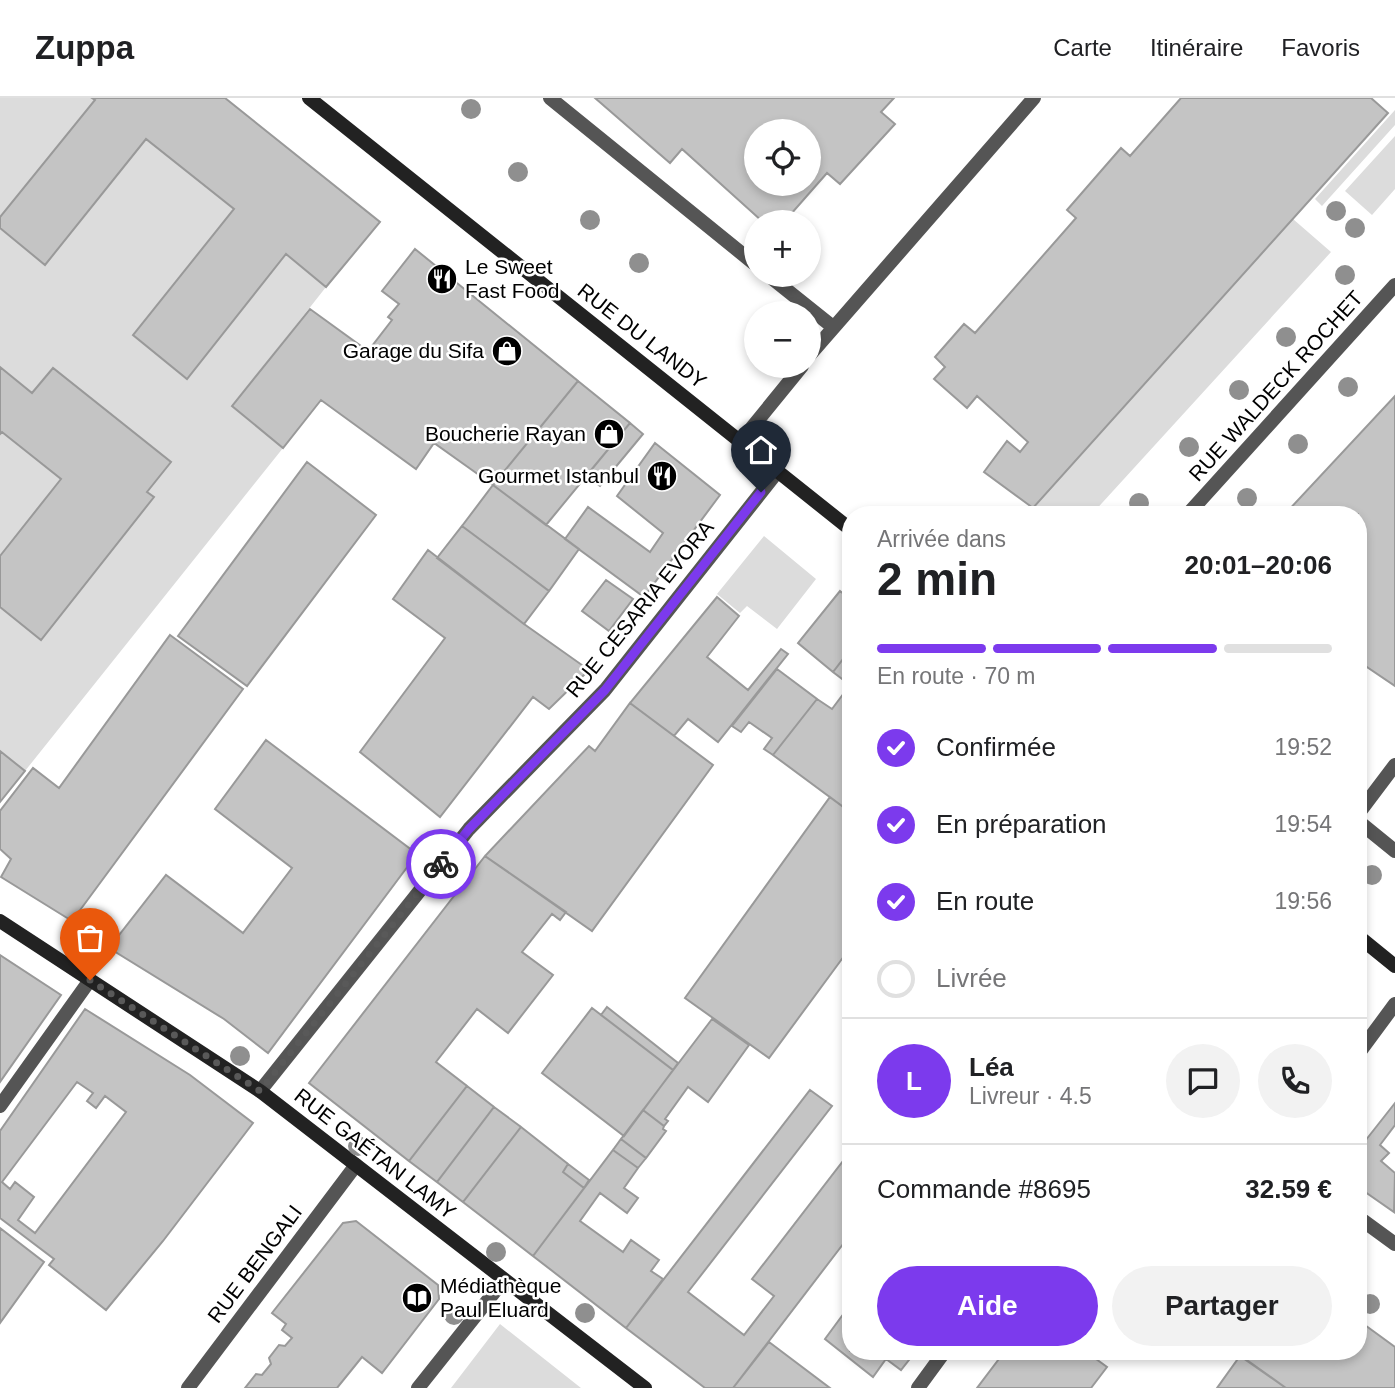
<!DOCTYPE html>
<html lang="fr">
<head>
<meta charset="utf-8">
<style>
  :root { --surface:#fff; --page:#f2f2f2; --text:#202124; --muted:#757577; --line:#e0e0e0; --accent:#7c3aed }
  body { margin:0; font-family:Helvetica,sans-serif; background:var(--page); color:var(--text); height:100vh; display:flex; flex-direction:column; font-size:26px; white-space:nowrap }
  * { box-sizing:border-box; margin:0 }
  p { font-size:23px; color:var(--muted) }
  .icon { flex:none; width:38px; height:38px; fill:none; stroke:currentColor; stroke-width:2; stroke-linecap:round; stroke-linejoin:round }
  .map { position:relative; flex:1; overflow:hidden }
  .side { position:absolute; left:842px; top:408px; width:525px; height:854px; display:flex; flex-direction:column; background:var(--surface); border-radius:28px; box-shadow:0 4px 10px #0003 }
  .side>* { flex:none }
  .controls { position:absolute; left:744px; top:21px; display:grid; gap:14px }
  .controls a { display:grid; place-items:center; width:77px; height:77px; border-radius:50%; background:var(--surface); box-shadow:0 4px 10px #0003; font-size:35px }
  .pin { position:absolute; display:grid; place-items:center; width:60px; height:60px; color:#fff; margin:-72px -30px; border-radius:50% 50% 50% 0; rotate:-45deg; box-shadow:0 0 7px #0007 }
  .pin .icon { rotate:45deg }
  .courier { position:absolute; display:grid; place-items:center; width:70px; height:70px; margin:-35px; border:5px solid #7c3aed; border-radius:50%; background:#fff; color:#222; box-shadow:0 2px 9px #0007 }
  .summary em { font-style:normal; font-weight:700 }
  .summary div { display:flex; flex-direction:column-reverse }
  .summary { display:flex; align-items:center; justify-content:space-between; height:119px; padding:0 35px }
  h1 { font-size:46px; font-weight:700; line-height:52px }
  .bar { display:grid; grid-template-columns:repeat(4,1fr); gap:10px 7px; align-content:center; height:84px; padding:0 35px }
  .bar i { height:9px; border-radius:5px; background:var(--line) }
  .bar .active { background:var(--accent) }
  .bar p { grid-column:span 4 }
  .line { display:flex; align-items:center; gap:18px; padding:0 35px; border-top:2px solid var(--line) }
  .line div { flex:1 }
  .round { display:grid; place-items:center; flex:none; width:74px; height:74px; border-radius:37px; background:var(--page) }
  ol { padding:0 35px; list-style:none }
  li { display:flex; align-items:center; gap:21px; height:77px }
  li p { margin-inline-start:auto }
  li .icon { padding:7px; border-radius:50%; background:var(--accent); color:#fff; stroke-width:4 }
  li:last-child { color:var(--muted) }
  li i { width:38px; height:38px; border:4px solid var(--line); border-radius:50% }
  .button { display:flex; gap:14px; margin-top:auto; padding:14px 35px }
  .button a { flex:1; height:80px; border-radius:42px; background:var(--accent); color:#fff; font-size:28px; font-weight:700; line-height:80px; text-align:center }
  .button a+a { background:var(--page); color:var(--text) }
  header { display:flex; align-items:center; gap:42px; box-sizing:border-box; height:98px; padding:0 35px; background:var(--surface); border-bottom:2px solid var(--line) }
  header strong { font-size:33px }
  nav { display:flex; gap:38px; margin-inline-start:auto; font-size:24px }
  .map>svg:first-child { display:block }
  .green { fill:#dcdcdc }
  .building { fill:#c4c4c4; stroke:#999; stroke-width:2; fill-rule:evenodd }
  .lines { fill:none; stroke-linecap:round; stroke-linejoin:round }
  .lane { stroke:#555; stroke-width:14 }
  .street { stroke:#555; stroke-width:14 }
  .secondary { stroke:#222; stroke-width:14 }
  .tree { fill:#8f8f8f }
  .done { stroke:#595959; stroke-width:7; stroke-dasharray:0 12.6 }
  .route { stroke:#7c3aed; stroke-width:9 }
  .labels { text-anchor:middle; stroke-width:5; stroke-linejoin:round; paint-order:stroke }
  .poi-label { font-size:21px; fill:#000; stroke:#fff; text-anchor:end }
  .street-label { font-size:21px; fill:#000; stroke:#fff }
</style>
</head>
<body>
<header>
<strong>Zuppa</strong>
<nav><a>Carte</a><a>Itinéraire</a><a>Favoris</a></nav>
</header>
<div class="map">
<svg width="1395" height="1290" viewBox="0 0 1395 1290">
  <rect width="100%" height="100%" fill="#fff"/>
  <path class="green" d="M0,0H92L95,2L0,119Z
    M1395,12V27L1322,108L1315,101Z
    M1395,38V91L1372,117L1345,93Z
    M146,41L234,111L133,237L186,281L286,156L326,189L232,308L283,350L25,673L0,653V130L45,167Z
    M1293,121L1331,154L1092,416H1027Z
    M764,438L816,481L777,531L747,508L740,515L717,496Z
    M500,1226L581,1290H451Z"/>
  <path class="building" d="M92,0H225L380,124L326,189L286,156L187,281L133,237L234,111L146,41L45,167L0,130V119L95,2Z
    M595,0H894L881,14L895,26L840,86L827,75L784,124H763L682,51L670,65ZM756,33H808V86H756Z
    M1181,0H1371L1388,15L1033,410L984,374L1007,343L1020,354L1028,344L977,298L967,310L934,281L945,269L935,259L964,226L975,235L1076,120L1067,112L1121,50L1130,58Z
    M415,151L578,283L493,387L434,345L416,371L321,302L283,350L232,308L310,211L368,253L392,222L388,219L399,206L382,193Z
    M0,269L32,295L53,270L171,364L147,394L154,399L41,542L0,509V458L61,381L2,334L0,336Z
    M578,283L630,325L546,427L493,387Z
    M1395,298V588L1358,563V416H1285Z
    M630,325L643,336L600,388L586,378Z
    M655,345L720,397L644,499L565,441L588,409L650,454L663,435L617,398Z
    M307,364L376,417L247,588L178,538Z
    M493,387L579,451L549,493L462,428Z
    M462,428L549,493L524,526L437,460Z
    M428,452L524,526L589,572L549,611L533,599L440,719L360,654L445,540L393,501Z
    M606,482L633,501L609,533L582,513Z
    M840,493L850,501V552L833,574L798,545Z
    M717,499L739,518L707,559L748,592L781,551L788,556L718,644L688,621L674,638L630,605Z
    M170,537L243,591L72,823L1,779L11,761L0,751V713L33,670L59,690Z
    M850,552V587L833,574Z
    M777,571L817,601L773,657L764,651L772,640L749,624L741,634L732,628Z
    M850,587V714L773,657L817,601L832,611Z
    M630,605L713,667L592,833L485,758L589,648L595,653Z
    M266,642L417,756L268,955L224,921L109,850L166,777L243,835L292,770L215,711Z
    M0,653L25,673L0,704Z
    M830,699L850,714V850L769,960L685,900Z
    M485,758L566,814L560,822L552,816L522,854L553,877L508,935L477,911L436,964L467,988L409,1063L309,985Z
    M0,857L61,897L0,984Z
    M607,909L678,965L673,972L601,917Z
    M592,910L673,972L624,1038L542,975Z
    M85,911L190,977L253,1025L163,1143L106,1212L49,1167L54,1161L0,1120V1033ZM77,984L93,995L87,1003L96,1010L105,998L126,1014L35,1135L18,1122L34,1099L15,1084L10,1091L2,1084Z
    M712,921L749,947L708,1004L688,989L665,1021L668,1023L664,1028L643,1012Z
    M467,988L494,1009L437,1084L409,1063Z
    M810,992L832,1008L688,1194L744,1237L774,1198L752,1181L850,1054V1137L733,1290H705L626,1230Z
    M1395,1005V1027L1380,1047L1389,1055L1381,1063L1395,1075L1394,1114L1358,1089V1052Z
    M494,1009L521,1029L463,1104L437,1084Z
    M643,1012L664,1028L663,1031L666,1033L646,1060L621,1041Z
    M521,1029L568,1066L563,1074L584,1090L533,1158L463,1104Z
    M621,1041L646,1060L638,1070L613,1052Z
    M613,1052L638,1070L624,1090L638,1100L627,1115L600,1095L580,1123L623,1154L631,1142L659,1162L651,1173L663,1181L626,1230L533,1158Z
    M568,1066L589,1082L584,1090L563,1074Z
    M356,1123L438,1187L439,1201L382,1275L362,1259L337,1290H245L256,1276L262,1277L271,1266L269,1260L279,1247L285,1248L292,1240L282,1232L286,1226L272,1215L343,1125Z
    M0,1130L44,1164L0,1225Z
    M850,1207V1253H916L901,1272L886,1261L873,1279L825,1241Z
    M1358,1222L1395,1249V1290H1286L1237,1255L1238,1253H1358Z
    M769,1244L830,1290H733Z
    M1005,1253H1085L1107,1269L1091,1290H977Z
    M1240,1258L1286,1290H1217Z"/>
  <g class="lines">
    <path class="lane" d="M550,0L756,167
      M768,177L833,229
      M808,259L1034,0
      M741,343L802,268
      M1358,723L1395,753
      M1358,956L1395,906
      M1358,1119L1395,1146"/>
    <path class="street" d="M1188,416L1395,187
      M1358,716L1395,667
      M260,993L469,731L605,592L778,373
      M0,1008L90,882
      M188,1290L356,1067
      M418,1290L504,1182
      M918,1290L945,1253"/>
    <path class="secondary" d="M309,0L850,431
      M0,823L260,993L645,1290
      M1358,838L1395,868"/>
  </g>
  <g class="tree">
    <circle cx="471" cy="11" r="10"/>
    <circle cx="518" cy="74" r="10"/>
    <circle cx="1336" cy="113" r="10"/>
    <circle cx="590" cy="122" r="10"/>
    <circle cx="1355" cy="130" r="10"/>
    <circle cx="639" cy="165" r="10"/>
    <circle cx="1345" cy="177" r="10"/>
    <circle cx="1286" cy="239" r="10"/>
    <circle cx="1348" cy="289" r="10"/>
    <circle cx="1239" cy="292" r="10"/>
    <circle cx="1298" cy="346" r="10"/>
    <circle cx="1189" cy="349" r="10"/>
    <circle cx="1247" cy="400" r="10"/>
    <circle cx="1139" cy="405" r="10"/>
    <circle cx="1372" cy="777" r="10"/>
    <circle cx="87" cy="852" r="10"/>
    <circle cx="240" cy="958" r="10"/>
    <circle cx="358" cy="1048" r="10"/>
    <circle cx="496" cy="1154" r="10"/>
    <circle cx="1370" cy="1206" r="10"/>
    <circle cx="585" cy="1215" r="10"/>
    <circle cx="454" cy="1217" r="10"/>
  </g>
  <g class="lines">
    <path class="done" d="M90,882L260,993L441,766"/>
    <path class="route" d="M441,766L469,731L605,592L761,394"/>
  </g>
  <defs>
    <g id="restaurant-disc" transform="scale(1.575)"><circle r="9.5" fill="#000" stroke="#fff"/><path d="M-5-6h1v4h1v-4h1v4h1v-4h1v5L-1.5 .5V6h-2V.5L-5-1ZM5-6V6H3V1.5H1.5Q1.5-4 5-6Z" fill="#fff"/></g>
    <g id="shop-disc" transform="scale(1.575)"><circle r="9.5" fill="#000" stroke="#fff"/><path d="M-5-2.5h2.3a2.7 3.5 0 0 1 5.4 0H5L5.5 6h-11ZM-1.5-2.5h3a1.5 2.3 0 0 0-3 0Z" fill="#fff"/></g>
    <g id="library-disc" transform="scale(1.575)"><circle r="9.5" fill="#000" stroke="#fff"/><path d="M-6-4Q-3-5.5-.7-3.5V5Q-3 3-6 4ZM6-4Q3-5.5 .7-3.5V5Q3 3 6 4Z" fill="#fff"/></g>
  </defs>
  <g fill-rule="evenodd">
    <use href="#restaurant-disc" x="442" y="181"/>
    <use href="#shop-disc" x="507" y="253"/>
    <use href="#shop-disc" x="609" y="336"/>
    <use href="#restaurant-disc" x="662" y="378"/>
    <use href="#library-disc" x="417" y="1200"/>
  </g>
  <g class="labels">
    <g class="poi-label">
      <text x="465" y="176" text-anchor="start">Le Sweet<tspan x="465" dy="24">Fast Food</tspan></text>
      <text x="484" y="260">Garage du Sifa</text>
      <text x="586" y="343">Boucherie Rayan</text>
      <text x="639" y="385">Gourmet Istanbul</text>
      <text x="440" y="1195" text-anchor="start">Médiathèque<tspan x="440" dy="24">Paul Eluard</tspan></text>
    </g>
    <g class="street-label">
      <text transform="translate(642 238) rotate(38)" y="7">RUE DU LANDY</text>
      <text transform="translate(1276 288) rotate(-48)" y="7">RUE WALDECK ROCHET</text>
      <text transform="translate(640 511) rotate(-51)" y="7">RUE CESARIA EVORA</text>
      <text transform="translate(375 1056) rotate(38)" y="7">RUE GAÉTAN LAMY</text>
      <text transform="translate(255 1166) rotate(-53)" y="7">RUE BENGALI</text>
    </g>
  </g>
</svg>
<div class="controls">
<a><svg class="icon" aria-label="locate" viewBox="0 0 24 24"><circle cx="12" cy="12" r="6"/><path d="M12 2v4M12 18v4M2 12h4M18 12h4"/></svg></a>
<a>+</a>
<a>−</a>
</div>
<div class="pin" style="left:90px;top:882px;background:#ea580c"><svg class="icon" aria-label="bag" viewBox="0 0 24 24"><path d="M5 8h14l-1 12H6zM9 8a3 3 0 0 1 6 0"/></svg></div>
<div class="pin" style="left:761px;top:394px;background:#1f2937"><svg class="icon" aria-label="home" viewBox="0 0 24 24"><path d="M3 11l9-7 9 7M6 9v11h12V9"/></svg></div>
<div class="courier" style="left:441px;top:766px"><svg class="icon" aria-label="bike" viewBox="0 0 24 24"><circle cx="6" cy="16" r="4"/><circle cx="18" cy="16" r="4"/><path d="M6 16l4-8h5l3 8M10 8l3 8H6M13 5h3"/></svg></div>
<section class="side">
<div class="summary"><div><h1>2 min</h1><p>Arrivée dans</p></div><em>20:01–20:06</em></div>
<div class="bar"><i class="active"></i><i class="active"></i><i class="active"></i><i></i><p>En route · 70 m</p></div>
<ol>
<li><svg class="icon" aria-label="check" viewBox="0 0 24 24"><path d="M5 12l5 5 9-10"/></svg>Confirmée<p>19:52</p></li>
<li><svg class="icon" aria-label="check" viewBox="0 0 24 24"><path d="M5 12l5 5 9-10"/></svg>En préparation<p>19:54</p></li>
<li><svg class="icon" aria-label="check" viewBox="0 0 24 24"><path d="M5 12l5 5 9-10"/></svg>En route<p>19:56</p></li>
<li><i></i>Livrée</li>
</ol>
<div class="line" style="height:126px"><b class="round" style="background:var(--accent);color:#fff">L</b><div><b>Léa</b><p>Livreur · 4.5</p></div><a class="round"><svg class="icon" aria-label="chat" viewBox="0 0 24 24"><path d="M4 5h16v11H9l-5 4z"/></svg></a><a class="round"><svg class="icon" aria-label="phone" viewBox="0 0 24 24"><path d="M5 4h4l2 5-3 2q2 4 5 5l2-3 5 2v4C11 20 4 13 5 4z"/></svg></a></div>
<div class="line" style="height:91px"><div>Commande #8695</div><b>32.59 €</b></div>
<div class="button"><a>Aide</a><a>Partager</a></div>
</section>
</div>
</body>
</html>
